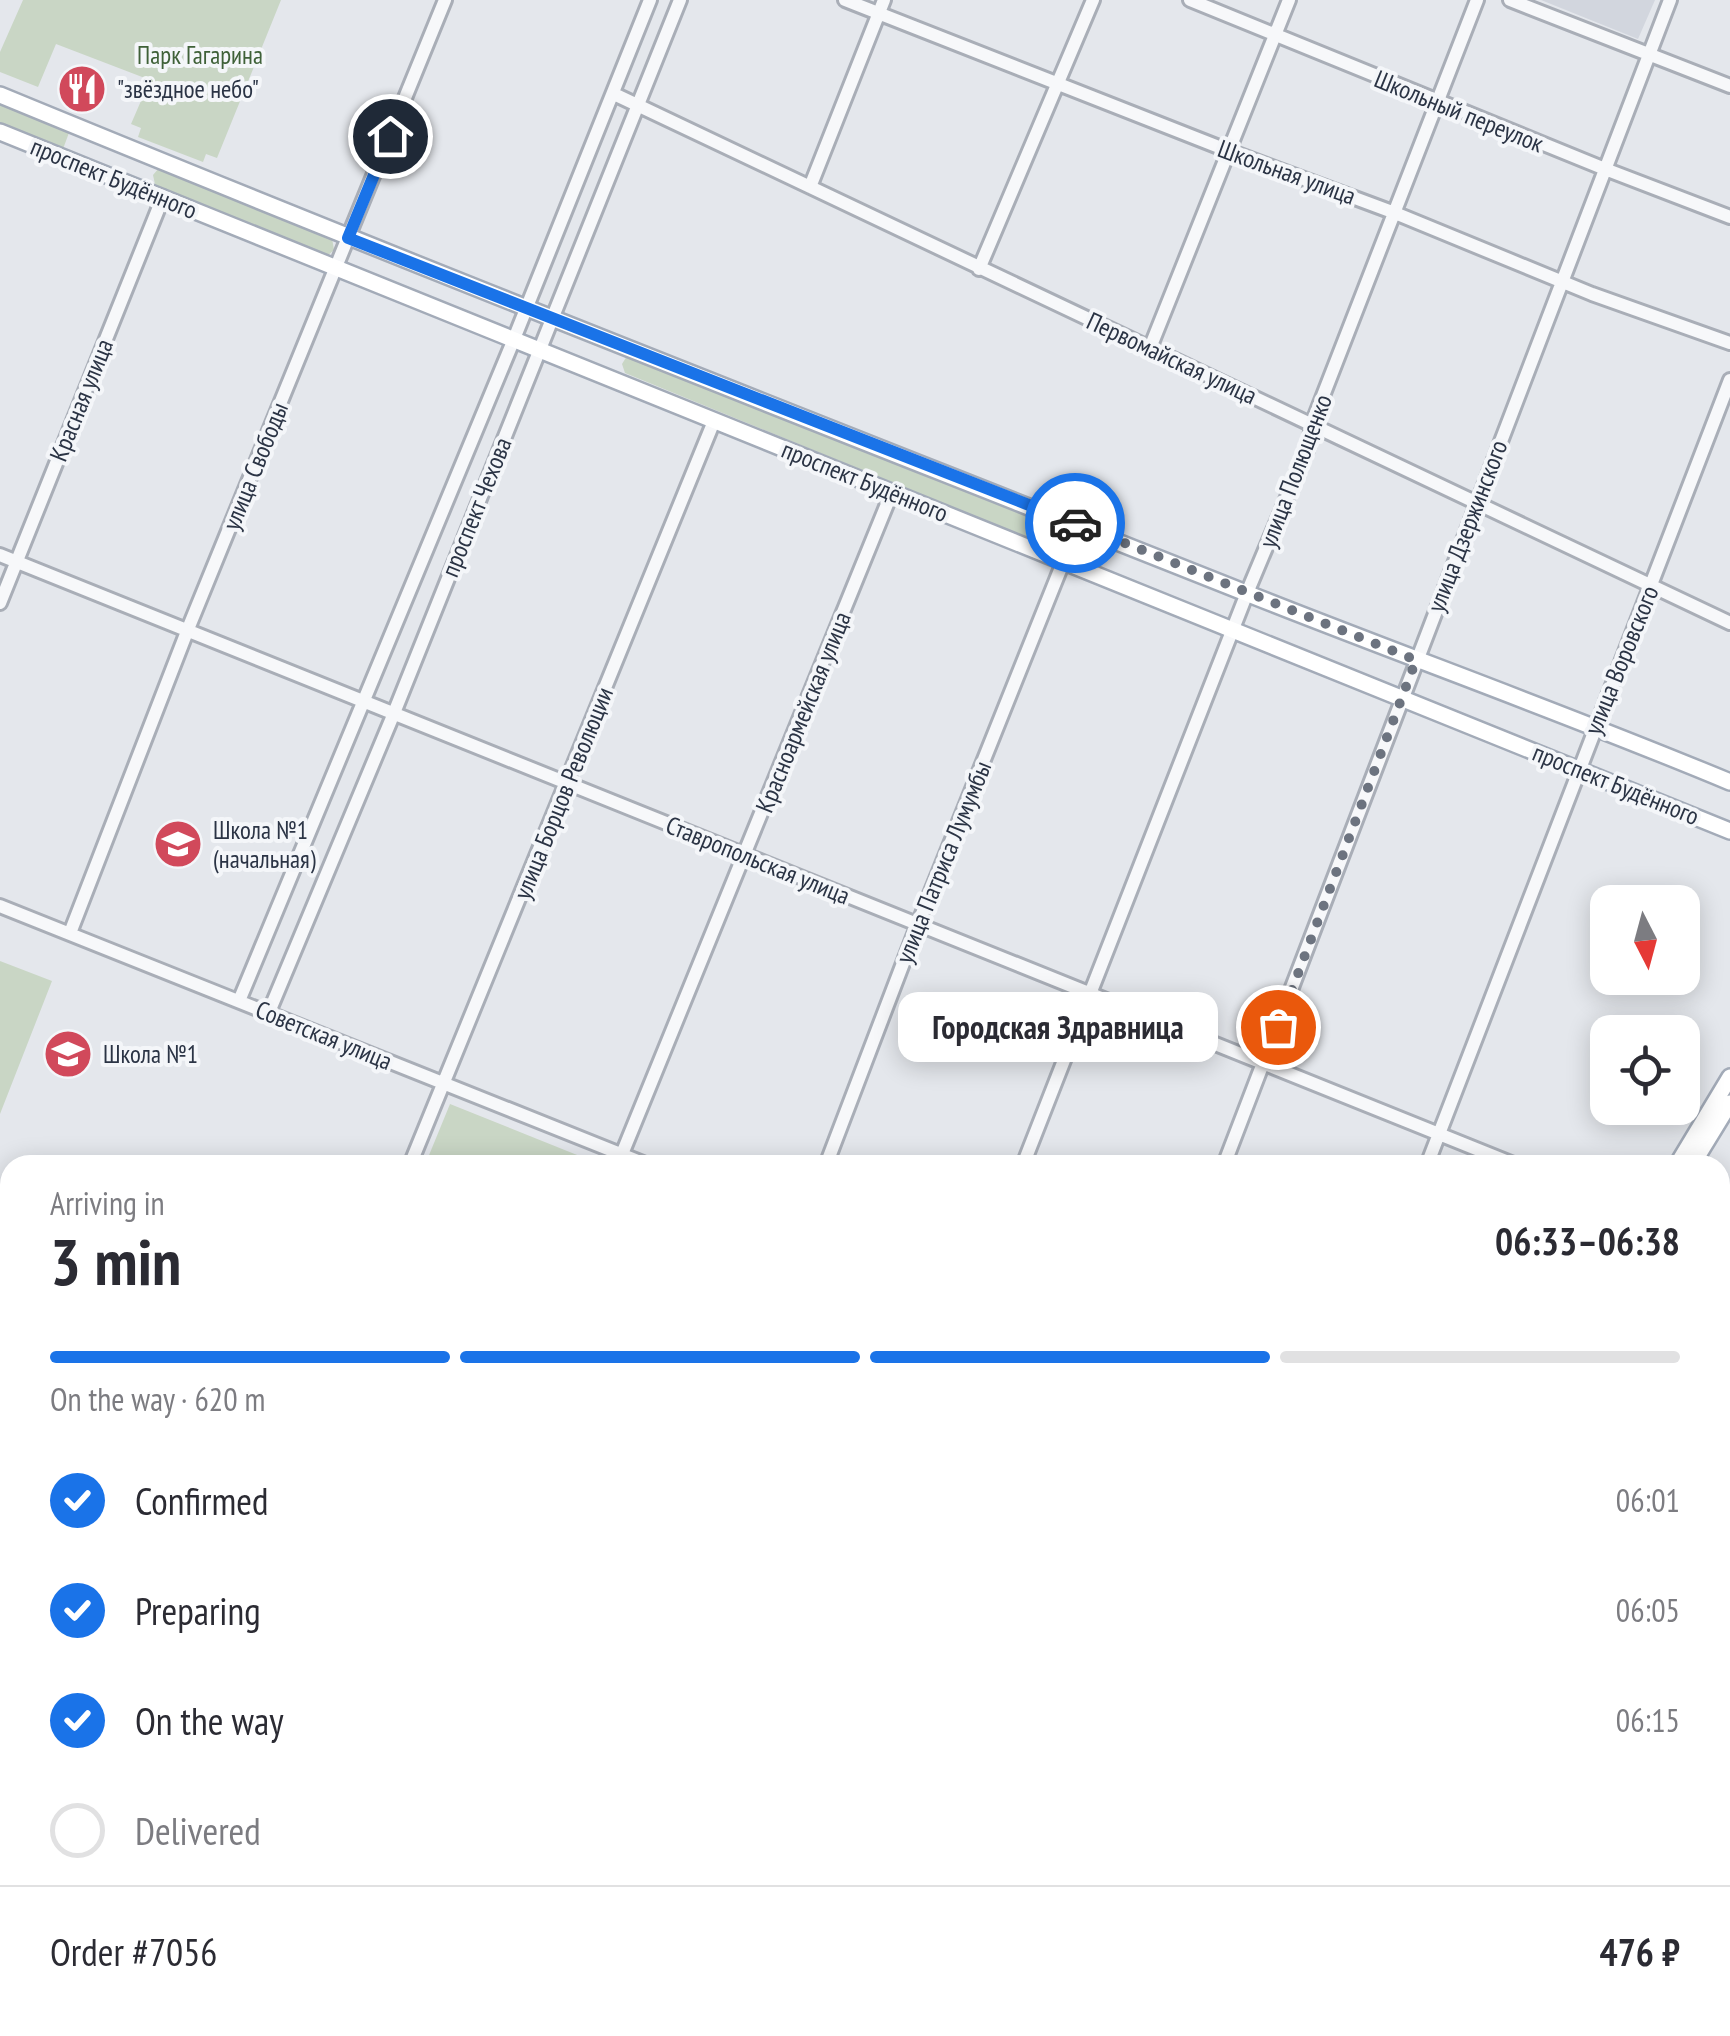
<!DOCTYPE html>
<html lang="en">
<head>
<meta charset="utf-8">
<style>
  :root { --surface:#fff; --page:#f7f7f7; --text:#2b2b33; --muted:#7c7c81; --line:#e1e1e2; --accent:#1a73e8 }
  body { margin:0; font-family:"PT Sans Narrow",sans-serif; background:var(--page); color:var(--text); height:100vh; display:flex; flex-direction:column; font-size:38px; white-space:nowrap }
  * { box-sizing:border-box; margin:0 }
  p { font-size:32px; color:var(--muted) }
  .icon { flex:none; width:55px; height:55px; fill:none; stroke:currentColor; stroke-width:2; stroke-linecap:round; stroke-linejoin:round }
  .map { position:relative; flex:1; overflow:hidden }
  .sheet { position:absolute; left:0px; top:1155px; width:1730px; height:882px; display:flex; flex-direction:column; background:var(--surface); border-radius:30px 30px 0 0; box-shadow:0 5px 25px #0003 }
  .sheet>* { flex:none }
  .needle { width:65px; rotate:174deg }
  .fabs { position:absolute; left:1590px; top:885px; display:grid; gap:20px }
  .fabs a { display:grid; place-items:center; width:110px; height:110px; border-radius:20px; background:var(--surface); box-shadow:0 5px 25px #0003; font-size:50px }
  .pin { position:absolute; display:grid; place-items:center; width:85px; height:85px; color:#fff; margin:-42px; border:5px solid #fff; border-radius:50%; box-shadow:0 2px 10px #0007 }
  .courier { position:absolute; display:grid; place-items:center; width:100px; height:100px; margin:-50px; border:8px solid #1a73e8; border-radius:50%; background:#fff; color:#222; box-shadow:0 2px 12px #0007 }
  .bubble { position:absolute; height:70px; border-radius:20px; background:var(--surface); box-shadow:0 5px 25px #0003; font-size:32px; font-weight:700; line-height:70px; text-align:center }
  .overview em { font-style:normal; font-weight:700 }
  .overview div { display:flex; flex-direction:column-reverse }
  .overview { display:flex; align-items:center; justify-content:space-between; height:170px; padding:0 50px }
  h1 { font-size:65px; font-weight:700; line-height:75px }
  .bar { display:grid; grid-template-columns:repeat(4,1fr); gap:15px 10px; align-content:center; height:120px; padding:0 50px }
  .bar i { height:12px; border-radius:8px; background:var(--line) }
  .bar .on { background:var(--accent) }
  .bar p { grid-column:span 4 }
  .line { display:flex; align-items:center; gap:25px; padding:0 50px; border-top:2px solid var(--line) }
  .line div { flex:1 }
  ol { padding:0 50px; list-style:none }
  li { display:flex; align-items:center; gap:30px; height:110px }
  li p { margin-inline-start:auto }
  li .icon { padding:10px; border-radius:50%; background:var(--accent); color:#fff; stroke-width:4 }
  li:last-child { color:var(--muted) }
  li i { width:55px; height:55px; border:5px solid var(--line); border-radius:50% }
  .map>svg:first-child { display:block }
  .built { fill:#d2d6de }
  .green { fill:#c9d6c5 }
  .lines { fill:none; stroke-linecap:round; stroke-linejoin:round }
  .minor-casing { stroke:#a9aeb7; stroke-width:18 }
  .major-casing { stroke:#a3abb8; stroke-width:20 }
  .minor { stroke:#f7f8fa; stroke-width:12 }
  .major { stroke:#fff; stroke-width:15 }
  .rail-casing { stroke:#7d8696; stroke-width:6 }
  .rail { stroke:#f4f6f9; stroke-width:2.5; stroke-dasharray:8; stroke-linecap:butt }
  .done { stroke:#6c737f; stroke-width:10; stroke-dasharray:0 18 }
  .route { stroke:#1a73e8; stroke-width:12 }
  .labels { text-anchor:middle; stroke-width:8; stroke-linejoin:round; paint-order:stroke }
  .park-label { font-size:25px; fill:#3f6138; stroke:#f4f6f9 }
  .poi-label { font-size:25px; fill:#2b3445; stroke:#f4f6f9; text-anchor:start }
  .street-label { font-size:25px; fill:#2b3445; stroke:#f4f6f9 }
</style>
</head>
<body>
<div class="map">
<svg width="1730" height="2036" viewBox="0 0 1730 2036">
  <rect width="100%" height="100%" fill="#e4e7ec"/>
  <path class="built" d="M1541,0H1655L1638,39Z
    M0,1258L10,1262V1591L0,1587Z"/>
  <path class="green" d="M23,0H281L217,158L206,154L203,162L138,137L141,128L131,124L150,80L56,44L38,87L0,72V52Z
    M0,101L70,130L63,149L0,125Z
    M159,168H167L332,238L334,250L326,257L156,189L153,175Z
    M627,356L1037,520L1045,525V540L1040,543L625,373L622,364Z
    M0,961L52,981L0,1114Z
    M450,1104L602,1165H425Z"/>
  <g class="lines">
    <g class="minor-casing">
      <path id="minor" d="M845,0L1229,151L1395,213L1592,294L1730,343
        M1190,0L1605,169L1730,217
        M1510,0L1730,86
        M614,94L1730,623
        M810,187L884,0
        M979,269L1093,0
        M1150,348L1289,0
        M0,555L1516,1165
        M0,603L163,197
        M0,906L648,1165
        M70,933L188,629L445,0
        M239,1001L514,339L650,0
        M269,1012L394,713L680,0
        M622,1154L892,492
        M410,1165L714,421
        M826,1165L918,924L1064,560
        M1023,1165L1247,593L1309,445L1312,424L1477,0
        M1224,1165L1670,0
        M1427,1165L1730,380
        M0,1252L10,1256
        M1720,1252L1730,1257
        M0,1596L10,1600
        M0,1694L10,1670
        M0,1947L10,1951
        M206,2028L228,2036
        M269,2036L272,2028
        M475,2036L478,2028
        M556,2036L559,2028
        M679,2036L683,2028"/>
    </g>
    <g class="major-casing">
      <path id="major" d="M0,95C415,266 833,429 1251,595C1410,658 1572,716 1730,782
        M0,132L1730,831
        M1050,554L1064,519
        M1677,1165L1730,1077
        M1692,1165L1730,1103
        M65,2036L68,2028"/>
    </g>
    <use href="#minor" class="minor"/>
    <use href="#major" class="major"/>
    <g class="rail-casing">
      <path id="rail" d="M1720,1494L1730,1479
        M1720,1960L1730,1944
        M1028,2036L1034,2028
        M1362,2036L1367,2028
        M1670,2036L1675,2028"/>
    </g>
    <use href="#rail" class="rail"/>
  </g>
  <g class="lines">
    <path class="done" d="M1075,523L1416,660L1278,1027"/>
    <path class="route" d="M390,136L348,238L1075,523"/>
  </g>
  <defs>
    <g id="restaurant-disc" transform="scale(2.5)"><circle r="9.5" fill="#d1495b" stroke="#f4f6f9"/><path d="M-5-6h1v4h1v-4h1v4h1v-4h1v5L-1.5 .5V6h-2V.5L-5-1ZM5-6V6H3V1.5H1.5Q1.5-4 5-6Z" fill="#fff"/></g>
    <g id="school-disc" transform="scale(2.5)"><circle r="9.5" fill="#d1495b" stroke="#f4f6f9"/><path d="M0-5L7-2L0 1L-7-2ZM-4 1L0 2.5L4 1V4Q0 6-4 4Z" fill="#fff"/></g>
  </defs>
  <g fill-rule="evenodd">
    <use href="#restaurant-disc" x="82" y="89"/>
    <use href="#school-disc" x="178" y="844"/>
    <use href="#school-disc" x="68" y="1054"/>
  </g>
  <g class="labels">
    <g class="park-label">
      <text x="200" y="64">Парк Гагарина</text>
    </g>
    <g class="poi-label">
      <text x="117" y="98">"звёздное небо"</text>
      <text x="213" y="839">Школа №1<tspan x="213" dy="29">(начальная)</tspan></text>
      <text x="103" y="1063">Школа №1</text>
    </g>
    <g class="street-label">
      <text transform="translate(1459 111) rotate(22)" y="9">Школьный переулок</text>
      <text transform="translate(1287 172) rotate(20)" y="9">Школьная улица</text>
      <text transform="translate(114 178) rotate(22)" y="9">проспект Будённого</text>
      <text transform="translate(1172 358) rotate(25)" y="9">Первомайская улица</text>
      <text transform="translate(81 400) rotate(-68)" y="9">Красная улица</text>
      <text transform="translate(255 466) rotate(-68)" y="9">улица Свободы</text>
      <text transform="translate(1295 471) rotate(-69)" y="9">улица Полющенко</text>
      <text transform="translate(865 481) rotate(22)" y="9">проспект Будённого</text>
      <text transform="translate(476 507) rotate(-68)" y="9">проспект Чехова</text>
      <text transform="translate(1467 526) rotate(-69)" y="9">улица Дзержинского</text>
      <text transform="translate(1621 660) rotate(-68)" y="9">улица Воровского</text>
      <text transform="translate(803 712) rotate(-68)" y="9">Красноармейская улица</text>
      <text transform="translate(1616 784) rotate(22)" y="9">проспект Будённого</text>
      <text transform="translate(563 793) rotate(-68)" y="9">улица Борцов Революции</text>
      <text transform="translate(758 860) rotate(22)" y="9">Ставропольская улица</text>
      <text transform="translate(943 862) rotate(-68)" y="9">улица Патриса Лумумбы</text>
      <text transform="translate(324 1035) rotate(22)" y="9">Советская улица</text>
    </g>
  </g>
</svg>
<div class="fabs">
<a><svg class="needle" viewBox="-14 -14 28 28"><path d="M0-13l5 13h-10z" fill="#e53935"/><path d="M0 13l5-13h-10z" fill="#7c7c81"/></svg></a>
<a><svg class="icon" aria-label="locate" viewBox="0 0 24 24"><circle cx="12" cy="12" r="6"/><path d="M12 2v4M12 18v4M2 12h4M18 12h4"/></svg></a>
</div>
<div class="pin" style="left:1278px;top:1027px;background:#ea580c"><svg class="icon" aria-label="bag" viewBox="0 0 24 24"><path d="M5 8h14l-1 12H6zM9 8a3 3 0 0 1 6 0"/></svg></div>
<div class="pin" style="left:390px;top:136px;background:#1f2937"><svg class="icon" aria-label="home" viewBox="0 0 24 24"><path d="M3 11l9-7 9 7M6 9v11h12V9"/></svg></div>
<div class="courier" style="left:1075px;top:523px"><svg class="icon" aria-label="car" viewBox="0 0 24 24"><path d="M5 17H2v-5l4-1 3-4h7l3 4 3 1v5h-3M9 17h6M6 11h13"/><circle cx="7" cy="17" r="2"/><circle cx="17" cy="17" r="2"/></svg></div>
<div class="bubble" style="left:898px;top:992px;width:320px">Городская Здравница</div>
<section class="sheet">
<div class="overview"><div><h1>3 min</h1><p>Arriving in</p></div><em>06:33–06:38</em></div>
<div class="bar"><i class="on"></i><i class="on"></i><i class="on"></i><i></i><p>On the way · 620 m</p></div>
<ol>
<li><svg class="icon" aria-label="check" viewBox="0 0 24 24"><path d="M5 12l5 5 9-10"/></svg>Confirmed<p>06:01</p></li>
<li><svg class="icon" aria-label="check" viewBox="0 0 24 24"><path d="M5 12l5 5 9-10"/></svg>Preparing<p>06:05</p></li>
<li><svg class="icon" aria-label="check" viewBox="0 0 24 24"><path d="M5 12l5 5 9-10"/></svg>On the way<p>06:15</p></li>
<li><i></i>Delivered</li>
</ol>
<div class="line" style="height:130px"><div>Order #7056</div><b>476 ₽</b></div>
</section>
</div>
</body>
</html>
